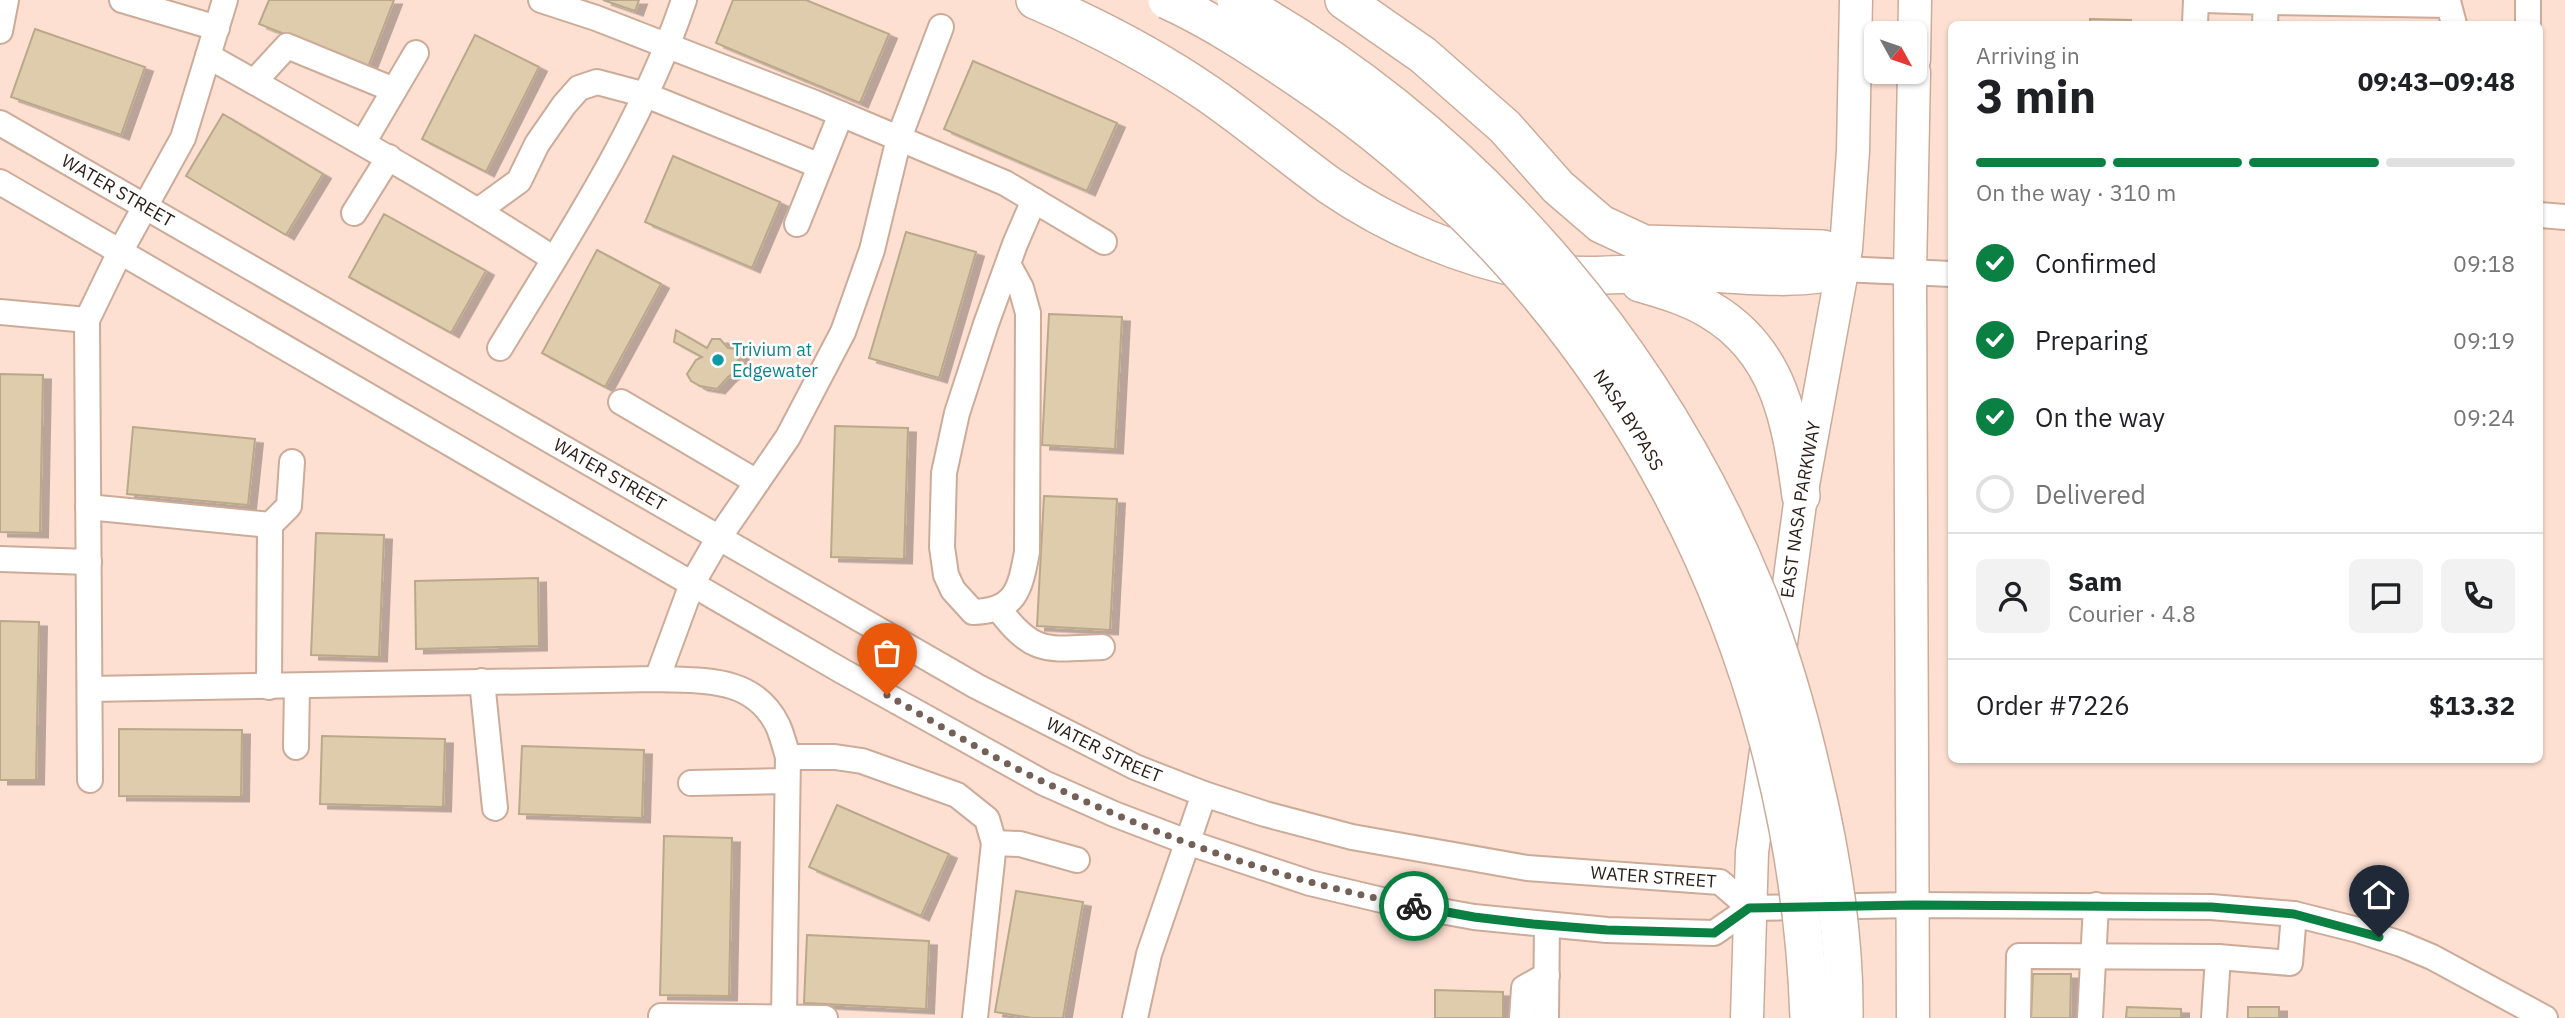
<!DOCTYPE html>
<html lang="en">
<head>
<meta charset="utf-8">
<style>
  :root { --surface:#fff; --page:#f2f2f2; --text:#202124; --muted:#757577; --line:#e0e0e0; --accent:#0b8043 }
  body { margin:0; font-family:"IBM Plex Sans",sans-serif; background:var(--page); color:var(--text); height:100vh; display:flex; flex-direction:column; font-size:26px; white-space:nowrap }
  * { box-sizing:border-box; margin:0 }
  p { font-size:23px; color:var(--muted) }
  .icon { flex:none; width:38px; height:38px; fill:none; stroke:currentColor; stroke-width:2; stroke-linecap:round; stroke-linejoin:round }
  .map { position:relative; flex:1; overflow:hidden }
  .panel { position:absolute; left:1948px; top:21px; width:595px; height:742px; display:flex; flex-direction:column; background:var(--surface); border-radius:10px; box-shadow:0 2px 5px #0004 }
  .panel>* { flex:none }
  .needle { width:46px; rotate:130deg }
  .controls { position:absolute; left:1864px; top:21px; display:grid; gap:14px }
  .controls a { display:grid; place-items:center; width:63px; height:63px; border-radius:10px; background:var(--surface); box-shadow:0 2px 5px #0004; font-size:35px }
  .pin { position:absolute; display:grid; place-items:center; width:60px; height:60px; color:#fff; margin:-72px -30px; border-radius:50% 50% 50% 0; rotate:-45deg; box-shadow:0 0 7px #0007 }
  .pin .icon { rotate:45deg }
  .courier { position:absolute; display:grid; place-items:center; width:70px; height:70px; margin:-35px; border:5px solid #0b8043; border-radius:50%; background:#fff; color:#222; box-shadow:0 2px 9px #0007 }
  .summary em { font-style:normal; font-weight:700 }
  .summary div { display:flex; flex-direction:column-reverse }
  .summary { display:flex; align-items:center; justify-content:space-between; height:119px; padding:0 28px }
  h1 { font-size:46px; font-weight:700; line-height:52px }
  .bar { display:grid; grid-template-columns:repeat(4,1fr); gap:10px 7px; align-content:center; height:84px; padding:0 28px }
  .bar i { height:9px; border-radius:5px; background:var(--line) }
  .bar .selected { background:var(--accent) }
  .bar p { grid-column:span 4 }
  .line { display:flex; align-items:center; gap:18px; padding:0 28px; border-top:2px solid var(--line) }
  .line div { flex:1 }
  .round { display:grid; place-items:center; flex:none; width:74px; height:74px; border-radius:10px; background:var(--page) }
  ol { padding:0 28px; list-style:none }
  li { display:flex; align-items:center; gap:21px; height:77px }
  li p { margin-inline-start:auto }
  li .icon { padding:7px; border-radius:50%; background:var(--accent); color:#fff; stroke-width:4 }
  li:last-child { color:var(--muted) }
  li i { width:38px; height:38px; border:4px solid var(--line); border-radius:50% }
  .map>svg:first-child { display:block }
  .building { fill:#dfccad; stroke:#baa88a; stroke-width:2; filter:url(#shadow) }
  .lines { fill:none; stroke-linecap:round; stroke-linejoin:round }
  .minor-casing { stroke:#ccab99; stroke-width:28 }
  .major-casing { stroke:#ccab99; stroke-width:35 }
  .highway-casing { stroke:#ccab99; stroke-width:40 }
  .minor { stroke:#fff; stroke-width:24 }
  .major { stroke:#fff; stroke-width:32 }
  .highway { stroke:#fff; stroke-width:37 }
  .highway-bridge-casing { stroke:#ccab99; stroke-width:40; stroke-linecap:butt }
  .highway-bridge { stroke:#fff; stroke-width:37 }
  .done { stroke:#736158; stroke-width:7; stroke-dasharray:0 12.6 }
  .route { stroke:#0b8043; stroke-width:9 }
  .culture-dot { fill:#0f9aa8; stroke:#fff; stroke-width:2.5 }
  .labels { text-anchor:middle; stroke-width:5; stroke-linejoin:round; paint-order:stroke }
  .street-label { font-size:18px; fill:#291d16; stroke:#fff }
  .culture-label { font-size:18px; fill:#0d838f; stroke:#fff; text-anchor:start }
</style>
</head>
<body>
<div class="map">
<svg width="2565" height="1018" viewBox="0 0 2565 1018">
  <defs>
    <filter id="shadow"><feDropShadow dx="8" dy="4.5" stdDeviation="0" flood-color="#0004"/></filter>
  </defs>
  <rect width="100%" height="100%" fill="#fde0d2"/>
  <path class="building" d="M269,0H394L368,67L259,24Z
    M603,0H639L635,11Z
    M733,0H806L889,34L860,103L716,43Z
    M2090,19L2131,20V24H2090Z
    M35,29L145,67L121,135L11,97Z
    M475,35L539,67L486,172L422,139Z
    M973,61L1117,123L1087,191L944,129Z
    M223,114L323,174L286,235L186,176Z
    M673,156L780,202L752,268L645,222Z
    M384,214L486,271L451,333L349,277Z
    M906,232L976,252L939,378L869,358Z
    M597,250L661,284L605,387L542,353Z
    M1049,314L1122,317L1115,449L1042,445Z
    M676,330L707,348L712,339H720L728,348L738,349L741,356L738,360L747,364L728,377L717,389L700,386L691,381L687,374L696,360L702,357L674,342Z
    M0,374L43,375L40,533L0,532Z
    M835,426L908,428L904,559L831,557Z
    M133,427L255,439L248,505L127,494Z
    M1044,496L1117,499L1110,630L1037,626Z
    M316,533L384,535L379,657L311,655Z
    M538,578L539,646L416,649L415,581Z
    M0,621L39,622L36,780H0Z
    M119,729L242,730L241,797L119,796Z
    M322,736L445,739L443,807L320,804Z
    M522,746L644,750L642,818L519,814Z
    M837,805L949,854L921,916L809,867Z
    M664,836L732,838L729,996L660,995Z
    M1016,891L1083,902L1063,1018H1032L995,1012Z
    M807,935L929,941L926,1009L804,1003Z
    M2033,974H2071L2070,1018H2031Z
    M1435,990L1503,992V1018H1435Z
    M2127,1007L2181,1009V1018H2126Z
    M2248,1007H2279V1018H2248Z"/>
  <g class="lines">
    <g class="minor-casing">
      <g id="minor">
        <path d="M122,0L217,28"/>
        <path d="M541,0L596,18L815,103L1005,183L1104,242"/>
        <path d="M2205,0L2266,2L2265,24"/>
        <path d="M2266,2L2449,5L2454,24"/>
        <path d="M2195,24L2196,0"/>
        <path d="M2528,24V0"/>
        <path d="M0,31L6,0"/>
        <path d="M208,56C325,122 442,186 554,259"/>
        <path d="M254,82L287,46L394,90"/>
        <path id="s1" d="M0,123L976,686L1135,767L1204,794L1265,814L1352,837L1527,868L1720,882L1750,908"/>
        <path d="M363,143L416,53"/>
        <path d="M0,182L842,671L1044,783L1114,814L1187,842L1310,883L1386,901L1474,917L1607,930L1714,933L1750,908"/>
        <path d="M479,210L519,181L537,144L564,105L579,88L597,82L646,95L820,166"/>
        <path d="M354,213L389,157"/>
        <path d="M2539,215L2565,217"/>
        <path d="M797,224L841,114"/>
        <path d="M1008,264L1021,288L1028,313L1027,552C1020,588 1017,611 973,612L953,590L946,575L942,547L944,473L957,413L986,324L1015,244L1034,200"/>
        <path d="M1842,269L1951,274"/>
        <path d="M0,312L87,320"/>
        <path d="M500,348C568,236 642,125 684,0"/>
        <path d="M621,402L757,482"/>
        <path d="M88,507L270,525"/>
        <path d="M0,559L89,562"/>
        <path d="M998,608C1034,656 1047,649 1102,647"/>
        <path d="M657,679L692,584L718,539L788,437L843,332L872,250L899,138L941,27"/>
        <path d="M482,681L495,808"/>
        <path d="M269,687L270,525L289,506L292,462"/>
        <path d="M90,689L657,679C703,681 754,676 778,726C782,735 785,747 788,757L784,1017"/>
        <path d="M296,747L297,686"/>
        <path d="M788,757H835L862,761L957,795L987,819L994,843L975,1018"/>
        <path d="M90,780L87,320L120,252L183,138L225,0"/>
        <path d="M691,783L787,781"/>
        <path d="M994,843L1020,844L1077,860"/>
        <path d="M1750,908L1914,905L2211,907L2294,914L2358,930L2401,944L2432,957L2545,1018"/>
        <path d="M661,1016L825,1018"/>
        <path d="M1135,1018L1149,954L1204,794"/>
        <path d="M1522,1018L1524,988L1547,975"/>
        <path d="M1546,1018L1547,925"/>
        <path d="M2018,1018L2019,956L2218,957L2290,963L2294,914"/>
        <path d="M2090,1018L2096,905"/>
        <path d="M2214,1018L2218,957"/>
      </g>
    </g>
    <g class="major-casing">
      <g id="major">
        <path d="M1914,60L1915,0"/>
        <path id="s2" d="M1779,658L1801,496L1846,249L1853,151L1856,0"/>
        <path d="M1747,1018L1752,852L1766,751"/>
        <path d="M1913,1018L1910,273L1914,72"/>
      </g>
    </g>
    <g class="highway-casing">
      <path id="highway" d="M1035,0C1095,26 1153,56 1207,93C1249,122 1288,155 1329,185C1390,227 1464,259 1538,272C1587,280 1635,272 1685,272C1734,273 1797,283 1842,269L1823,249L1644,244L1601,224L1558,187L1505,127L1423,55L1344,0
        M1640,283C1664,290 1689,297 1710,310C1780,351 1791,422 1801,496"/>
    </g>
    <use href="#minor" class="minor"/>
    <use href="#major" class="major"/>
    <use href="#highway" class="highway"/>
    <g class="highway-bridge-casing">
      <g id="highway-bridge">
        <path id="s3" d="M1167,0C1213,21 1257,50 1298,78C1615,290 1796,640 1809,1018"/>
        <path d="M1236,0C1470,130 1656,345 1757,593C1781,652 1799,715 1813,777C1832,856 1845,937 1844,1018"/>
      </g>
    </g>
    <use href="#highway-bridge" class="highway-bridge"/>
  </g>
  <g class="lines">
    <path class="done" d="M887,695C939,725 991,757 1046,783C1162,839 1288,882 1414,906"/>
    <path class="route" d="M1414,906L1474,917L1533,924L1607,930L1714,933L1749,908L1914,905L2211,907L2294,914L2379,937"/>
  </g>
  <circle class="culture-dot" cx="718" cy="360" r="7"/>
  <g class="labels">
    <g class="street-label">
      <text dy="6" stroke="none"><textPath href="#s1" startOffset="136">WATER STREET</textPath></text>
      <text dy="6" stroke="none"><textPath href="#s3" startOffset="632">NASA BYPASS</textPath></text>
      <text dy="6" stroke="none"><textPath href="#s1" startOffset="704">WATER STREET</textPath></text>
      <text dy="6" stroke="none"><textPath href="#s2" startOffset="150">EAST NASA PARKWAY</textPath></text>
      <text dy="6" stroke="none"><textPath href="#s1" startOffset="1270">WATER STREET</textPath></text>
      <text dy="6" stroke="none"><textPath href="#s1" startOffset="1838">WATER STREET</textPath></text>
    </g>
    <g class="culture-label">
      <text x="732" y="356">Trivium at<tspan x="732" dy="21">Edgewater</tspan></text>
    </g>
  </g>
</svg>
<div class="controls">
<a><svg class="needle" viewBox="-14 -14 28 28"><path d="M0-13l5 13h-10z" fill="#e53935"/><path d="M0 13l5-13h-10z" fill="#757577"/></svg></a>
</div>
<div class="pin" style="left:887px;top:695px;background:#ea580c"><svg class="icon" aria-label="bag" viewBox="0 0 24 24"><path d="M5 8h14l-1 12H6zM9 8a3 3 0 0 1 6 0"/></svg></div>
<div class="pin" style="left:2379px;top:937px;background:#1f2937"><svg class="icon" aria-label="home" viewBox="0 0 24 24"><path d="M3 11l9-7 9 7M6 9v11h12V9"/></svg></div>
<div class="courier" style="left:1414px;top:906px"><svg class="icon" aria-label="bike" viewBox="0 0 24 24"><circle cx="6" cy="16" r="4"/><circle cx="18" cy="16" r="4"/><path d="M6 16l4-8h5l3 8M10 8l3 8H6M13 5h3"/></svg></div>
<section class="panel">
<div class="summary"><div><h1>3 min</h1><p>Arriving in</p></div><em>09:43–09:48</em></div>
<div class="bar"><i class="selected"></i><i class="selected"></i><i class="selected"></i><i></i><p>On the way · 310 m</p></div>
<ol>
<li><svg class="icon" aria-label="check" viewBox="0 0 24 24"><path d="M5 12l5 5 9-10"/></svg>Confirmed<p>09:18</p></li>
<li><svg class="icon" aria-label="check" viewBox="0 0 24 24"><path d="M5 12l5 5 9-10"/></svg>Preparing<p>09:19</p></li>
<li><svg class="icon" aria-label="check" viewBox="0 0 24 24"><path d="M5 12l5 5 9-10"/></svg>On the way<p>09:24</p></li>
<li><i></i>Delivered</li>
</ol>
<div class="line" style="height:126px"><a class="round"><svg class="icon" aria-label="person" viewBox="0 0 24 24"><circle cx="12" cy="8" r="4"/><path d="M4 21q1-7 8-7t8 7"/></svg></a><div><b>Sam</b><p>Courier · 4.8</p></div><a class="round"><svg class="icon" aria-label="chat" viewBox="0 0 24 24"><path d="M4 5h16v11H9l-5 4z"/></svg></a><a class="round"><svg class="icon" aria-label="phone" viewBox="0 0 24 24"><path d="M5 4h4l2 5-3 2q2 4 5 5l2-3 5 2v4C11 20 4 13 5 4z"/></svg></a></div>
<div class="line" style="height:91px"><div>Order #7226</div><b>$13.32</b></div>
</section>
</div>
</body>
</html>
